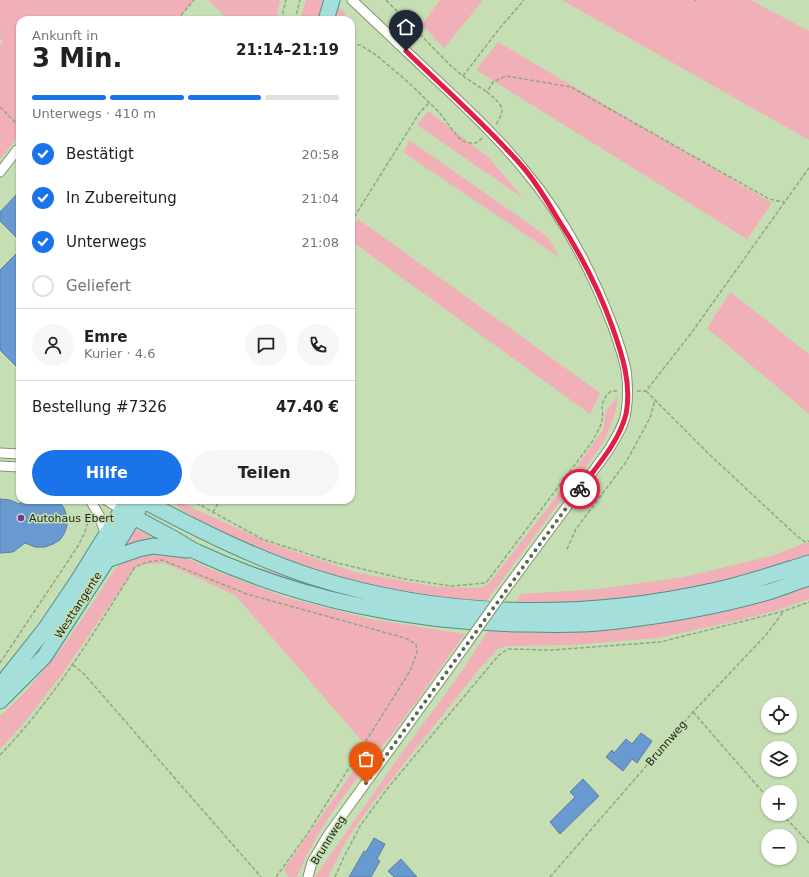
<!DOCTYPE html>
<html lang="de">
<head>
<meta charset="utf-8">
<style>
  :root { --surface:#fff; --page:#f6f6f6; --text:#222; --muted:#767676; --line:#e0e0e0; --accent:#1a73e8 }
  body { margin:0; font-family:"DejaVu Sans",sans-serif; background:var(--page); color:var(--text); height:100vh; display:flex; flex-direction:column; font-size:15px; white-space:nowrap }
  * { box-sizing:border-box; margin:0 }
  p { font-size:13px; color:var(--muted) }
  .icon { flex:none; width:22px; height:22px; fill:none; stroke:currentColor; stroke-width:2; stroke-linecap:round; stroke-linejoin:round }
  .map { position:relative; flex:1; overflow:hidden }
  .panel { position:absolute; left:16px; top:16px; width:339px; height:488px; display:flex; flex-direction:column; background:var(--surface); border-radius:12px; box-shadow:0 1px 3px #0004 }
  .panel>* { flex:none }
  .buttons { position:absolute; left:761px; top:697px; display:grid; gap:8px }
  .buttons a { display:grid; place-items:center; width:36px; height:36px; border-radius:50%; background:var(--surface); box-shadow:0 1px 3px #0004; font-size:20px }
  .pin { position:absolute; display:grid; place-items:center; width:34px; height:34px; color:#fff; margin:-41px -17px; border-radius:50% 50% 50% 0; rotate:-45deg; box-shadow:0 0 4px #0007 }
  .pin .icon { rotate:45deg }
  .courier { position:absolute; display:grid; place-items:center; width:40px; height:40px; margin:-20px; border:3px solid #e11d48; border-radius:50%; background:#fff; color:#222; box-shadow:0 1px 5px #0007 }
  .head em { font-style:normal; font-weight:600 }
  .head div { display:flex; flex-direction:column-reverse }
  .head { display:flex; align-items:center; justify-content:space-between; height:68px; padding:0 16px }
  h1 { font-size:26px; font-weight:600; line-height:30px }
  .bar { display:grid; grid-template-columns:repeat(4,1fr); gap:6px 4px; align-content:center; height:48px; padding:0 16px }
  .bar i { height:5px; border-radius:3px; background:var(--line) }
  .bar .current { background:var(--accent) }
  .bar p { grid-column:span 4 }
  .line { display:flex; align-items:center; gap:10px; padding:0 16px; border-top:1px solid var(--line) }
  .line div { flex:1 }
  .round { display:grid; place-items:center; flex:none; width:42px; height:42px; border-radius:21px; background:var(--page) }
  ol { padding:0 16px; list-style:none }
  li { display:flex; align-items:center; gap:12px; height:44px }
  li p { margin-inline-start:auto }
  li .icon { padding:4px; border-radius:50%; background:var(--accent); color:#fff; stroke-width:4 }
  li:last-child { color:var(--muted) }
  li i { width:22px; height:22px; border:2px solid var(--line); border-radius:50% }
  .action { display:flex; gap:8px; margin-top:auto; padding:8px 16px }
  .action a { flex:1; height:46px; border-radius:24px; background:var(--accent); color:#fff; font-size:16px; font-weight:600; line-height:46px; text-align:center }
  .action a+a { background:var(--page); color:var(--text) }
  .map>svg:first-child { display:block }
  .green { fill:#f1afb7 }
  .building { fill:#689ad1; stroke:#607e9f }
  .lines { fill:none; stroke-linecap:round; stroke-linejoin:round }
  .street-casing { stroke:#81976f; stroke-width:11 }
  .primary-casing { stroke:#4e9289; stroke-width:17 }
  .path { stroke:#93a684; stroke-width:1.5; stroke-dasharray:4 2; stroke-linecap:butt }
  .street { stroke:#fff; stroke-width:9 }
  .primary { stroke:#a4dfdc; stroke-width:15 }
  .street-bridge-casing { stroke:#81976f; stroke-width:11; stroke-linecap:butt }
  .street-bridge { stroke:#fff; stroke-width:9 }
  .done { stroke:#5a684f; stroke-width:4; stroke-dasharray:0 7.2 }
  .route { stroke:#e11d48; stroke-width:5 }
  .poi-dot { fill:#7c31a3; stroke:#c6deb3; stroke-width:1.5 }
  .labels { text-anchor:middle; stroke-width:3; stroke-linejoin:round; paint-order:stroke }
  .poi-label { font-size:11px; fill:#202919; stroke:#c6deb3; text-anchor:start }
  .street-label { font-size:11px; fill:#202919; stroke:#c6deb3 }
</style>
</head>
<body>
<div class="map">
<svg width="809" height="877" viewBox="0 0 809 877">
  <rect width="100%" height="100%" fill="#c6deb3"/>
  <path class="green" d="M0,0H194L177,20H20V142L16,139L0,160V46L3,42L0,39Z
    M208,0H280L276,20H229Z
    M306,0H331L346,14L344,20H300Z
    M440,0H483L444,48L422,25Z
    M562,0H751L809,31V140Z
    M498,42L772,203L747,239L476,70Z
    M428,111L489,158L523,198L417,125Z
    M409,140L548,237L559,257L404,153Z
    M358,219L600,393L590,414L351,241V229Z
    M730,292L809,354V414L707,328Z
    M618,396C616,416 610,429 601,446L485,603L409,597L297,565L210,526L182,510L171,500H184L186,505L272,544L358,573L438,587L479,588L485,586L491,581L549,506L603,430L606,411Z
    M135,528L159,541L121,552Z
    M809,542V558L793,564L651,599L512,606L521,594L599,589L684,577L771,556Z
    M200,546L247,565L299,578L409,609L340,595L283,579L200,549Z
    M169,551L213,570L285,597L370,619L465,634C441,666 419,699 395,730C359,776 319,822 297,877H288L284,869L369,749L235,595L165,563L137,565L60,677L23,724L0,749V716L26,691L57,654L82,619L115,569L127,558Z
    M809,586V599L778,610L732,622L657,638L571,645L506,646L498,649L480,668L371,805L346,841L328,877H315L401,754L455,681L488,631L552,633L633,627L699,616L753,604Z"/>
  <path class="building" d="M20,191V241L0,221V212Z
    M20,250V370L0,350V270Z
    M0,499L10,500L19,504L23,500H58L64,508L67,517V526L64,534L60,540L53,544L45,547H35L25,543L13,552L0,553Z
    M641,733L652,741L637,763L632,759L623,771L606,757L612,750L614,753L626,739L632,744Z
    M583,779L599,796L560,834L550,822L575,797L570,792Z
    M374,838L385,844L377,859L380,861L371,877H349L364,851L366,852Z
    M401,859L417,877H394L388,871Z"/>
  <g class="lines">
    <g class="street-casing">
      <path id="street" d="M352,0C382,28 412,57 442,85C470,111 498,138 522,167C561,213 592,271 613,327C618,341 623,355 626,370C628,384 628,399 626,412C624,426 615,439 608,451L505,590
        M0,172L17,150
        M0,453L20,454
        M0,466L20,467
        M90,500L99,515L106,536
        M106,500L122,510
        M308,877L312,862L328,835L468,642"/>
    </g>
    <g class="primary-casing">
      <path id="primary" d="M326,20L332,0
        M142,500C197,529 254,558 313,577C441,618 581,620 712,591C745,584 777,573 809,563
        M122,510C140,521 160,531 178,541C184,545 190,549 197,552C300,600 414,623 527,624C557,625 587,625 617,621C668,615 719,606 768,592C782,588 795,582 809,578
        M107,560L139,549L153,546L187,550
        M0,686L46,628L77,582L128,500
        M0,701L44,657L107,560L139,508"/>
    </g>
    <path class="path" d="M386,0L451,66L463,76L487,92
      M695,0L696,1
      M177,20L194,0
      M281,20L286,0
      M295,20L300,0
      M351,44L360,45L376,55L408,82L439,112L458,137L463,141L470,143H476L484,137
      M463,76L499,29L524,0
      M0,107L15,122L19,129L18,142
      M496,124C508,108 500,103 487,92L493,82L506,76L571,87L769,199L784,202
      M351,222L420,112L430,102
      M637,391H646L692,332L809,168
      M646,391L710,455L797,536L805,542L809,541
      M191,500L262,539L333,562L405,579L451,586L486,583L592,442C595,436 599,430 601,424C606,410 596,404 611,391H619
      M213,512L220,500
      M567,549L576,529L626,462L650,418L655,400
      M0,663L78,546L85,532L88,521L91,520
      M73,665L84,674L261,877
      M693,712L768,798
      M0,755C54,699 94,633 135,567L147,562L162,560L247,594L405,638L416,644L417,653L410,671L308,833L276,877
      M782,814L809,843
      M335,877L343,859L360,826L387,789L498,656L508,649L552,650L660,642L784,611L809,602
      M550,877L693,712L766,635L784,611"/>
    <use href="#street" class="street"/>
    <use href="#primary" class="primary"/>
    <g class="street-bridge-casing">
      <path id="street-bridge" d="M468,642L505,590"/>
    </g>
    <use href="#street-bridge" class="street-bridge"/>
  </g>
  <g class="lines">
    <path class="done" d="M366,783L580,489"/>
    <path class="route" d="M406,51C445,89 486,125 522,166C535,181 546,199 556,216C579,251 598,287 612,326C622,354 632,384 626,414C619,442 597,466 580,489"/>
  </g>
  <circle class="poi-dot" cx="21" cy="518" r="4"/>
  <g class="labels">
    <g class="poi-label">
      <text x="29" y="522">Autohaus Ebert</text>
    </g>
    <g class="street-label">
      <text transform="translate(78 605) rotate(-57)" y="4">Westtangente</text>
      <text transform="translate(666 743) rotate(-49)" y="4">Brunnweg</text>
      <text transform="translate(328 840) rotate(-58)" y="4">Brunnweg</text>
    </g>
  </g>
</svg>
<div class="buttons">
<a><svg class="icon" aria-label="locate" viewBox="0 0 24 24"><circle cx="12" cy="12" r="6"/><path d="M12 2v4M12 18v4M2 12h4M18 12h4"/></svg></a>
<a><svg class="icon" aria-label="layers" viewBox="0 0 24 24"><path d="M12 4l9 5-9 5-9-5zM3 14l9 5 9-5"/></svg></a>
<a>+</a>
<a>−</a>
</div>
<div class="pin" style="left:366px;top:783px;background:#ea580c"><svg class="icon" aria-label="bag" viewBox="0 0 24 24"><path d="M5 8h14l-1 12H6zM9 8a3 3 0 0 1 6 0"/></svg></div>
<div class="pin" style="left:406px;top:51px;background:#1f2937"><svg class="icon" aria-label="home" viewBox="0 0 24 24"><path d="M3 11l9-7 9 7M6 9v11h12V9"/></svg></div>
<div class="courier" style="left:580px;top:489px"><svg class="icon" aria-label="bike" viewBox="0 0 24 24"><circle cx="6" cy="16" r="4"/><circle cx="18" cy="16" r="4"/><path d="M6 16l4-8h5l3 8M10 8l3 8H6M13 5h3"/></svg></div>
<section class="panel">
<div class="head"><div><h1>3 Min.</h1><p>Ankunft in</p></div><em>21:14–21:19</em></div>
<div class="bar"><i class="current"></i><i class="current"></i><i class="current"></i><i></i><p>Unterwegs · 410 m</p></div>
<ol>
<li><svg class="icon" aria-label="check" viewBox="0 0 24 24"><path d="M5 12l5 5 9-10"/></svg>Bestätigt<p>20:58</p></li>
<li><svg class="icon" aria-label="check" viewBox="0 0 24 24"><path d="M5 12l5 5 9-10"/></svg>In Zubereitung<p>21:04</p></li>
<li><svg class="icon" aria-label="check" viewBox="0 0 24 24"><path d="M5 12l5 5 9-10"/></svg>Unterwegs<p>21:08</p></li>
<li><i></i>Geliefert</li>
</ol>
<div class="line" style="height:72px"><a class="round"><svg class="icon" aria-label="person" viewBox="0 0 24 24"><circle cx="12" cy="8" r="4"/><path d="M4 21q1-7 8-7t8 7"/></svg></a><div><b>Emre</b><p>Kurier · 4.6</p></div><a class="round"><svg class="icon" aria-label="chat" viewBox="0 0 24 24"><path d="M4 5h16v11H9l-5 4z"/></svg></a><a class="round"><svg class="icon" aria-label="phone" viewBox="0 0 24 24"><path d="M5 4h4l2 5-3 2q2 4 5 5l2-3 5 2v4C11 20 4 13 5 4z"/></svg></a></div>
<div class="line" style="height:52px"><div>Bestellung #7326</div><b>47.40 €</b></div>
<div class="action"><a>Hilfe</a><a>Teilen</a></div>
</section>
</div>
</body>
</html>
